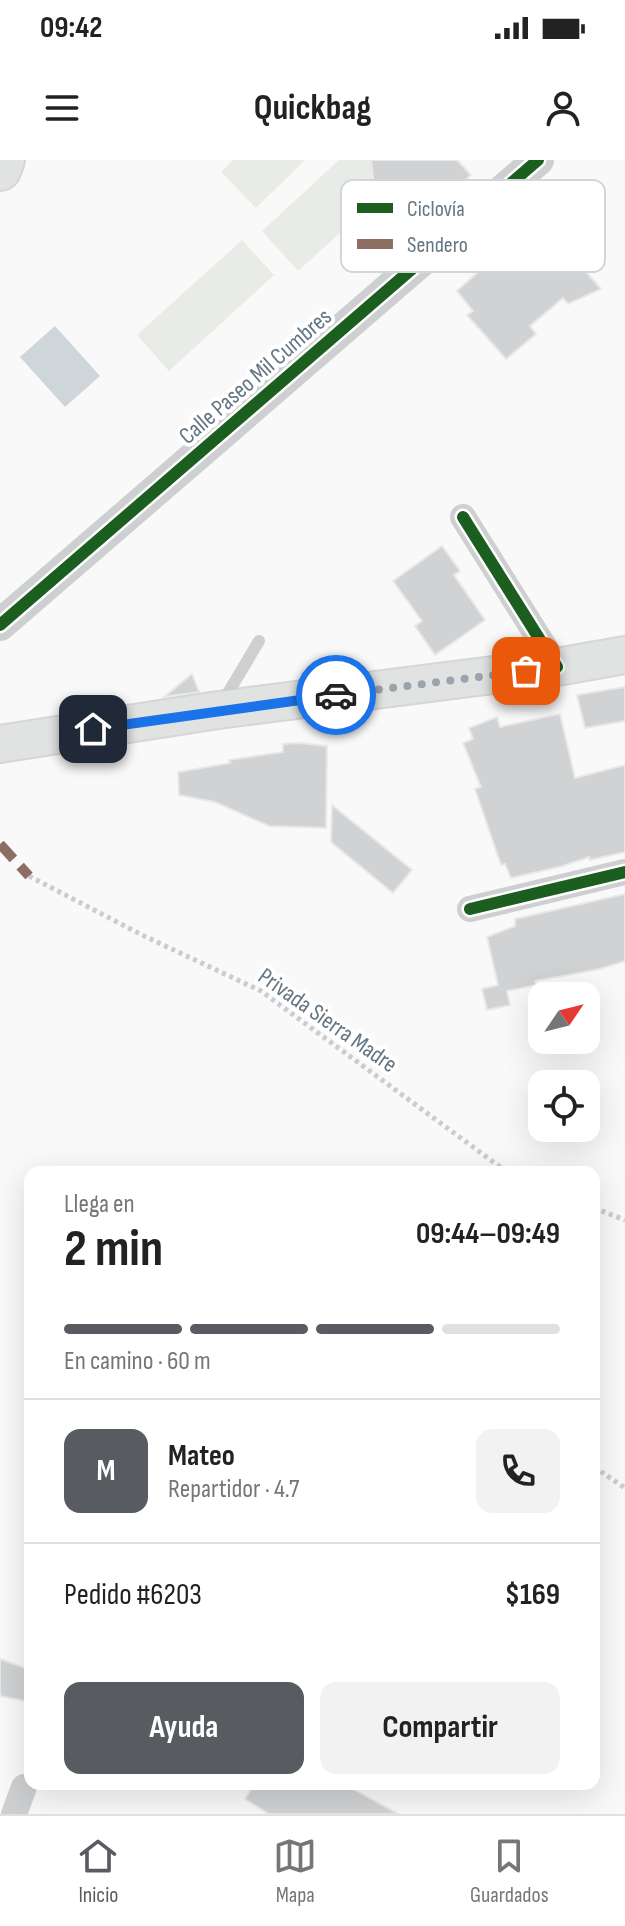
<!DOCTYPE html>
<html lang="es">
<head>
<meta charset="utf-8">
<style>
  :root { --surface:#fff; --page:#f2f2f2; --text:#222; --muted:#767676; --line:#e0e0e0; --accent:#585c60 }
  body { margin:0; font-family:"Sofia Sans Condensed",sans-serif; background:var(--page); color:var(--text); height:100vh; display:flex; flex-direction:column; font-size:30px; white-space:nowrap }
  * { box-sizing:border-box; margin:0 }
  p { font-size:26px; color:var(--muted) }
  .icon { flex:none; width:44px; height:44px; fill:none; stroke:currentColor; stroke-width:2; stroke-linecap:round; stroke-linejoin:round }
  .map { position:relative; flex:1; overflow:hidden }
  .details { position:absolute; left:24px; top:1006px; width:576px; height:624px; display:flex; flex-direction:column; background:var(--surface); border-radius:16px; box-shadow:0 8px 32px #0002 }
  .details>* { flex:none }
  .needle { width:52px; rotate:55deg }
  .tools { position:absolute; left:528px; top:822px; display:grid; gap:16px }
  .tools a { display:grid; place-items:center; width:72px; height:72px; border-radius:16px; background:var(--surface); box-shadow:0 8px 32px #0002; font-size:40px }
  .pin { position:absolute; display:grid; place-items:center; width:68px; height:68px; color:#fff; margin:-34px; border-radius:16px; box-shadow:0 4px 12px #0006 }
  .courier { position:absolute; display:grid; place-items:center; width:80px; height:80px; margin:-40px; border:6px solid #1a73e8; border-radius:50%; background:#fff; color:#222; box-shadow:0 2px 10px #0007 }
  .summary em { font-style:normal; font-weight:700 }
  .summary div { display:flex; flex-direction:column-reverse }
  .summary { display:flex; align-items:center; justify-content:space-between; height:136px; padding:0 40px }
  h1 { font-size:52px; font-weight:700; line-height:60px }
  .bar { display:grid; grid-template-columns:repeat(4,1fr); gap:12px 8px; align-content:center; height:96px; padding:0 40px }
  .bar i { height:10px; border-radius:6px; background:var(--line) }
  .bar .current { background:var(--accent) }
  .bar p { grid-column:span 4 }
  .line { display:flex; align-items:center; gap:20px; padding:0 40px; border-top:2px solid var(--line) }
  .line div { flex:1 }
  .round { display:grid; place-items:center; flex:none; width:84px; height:84px; border-radius:16px; background:var(--page) }
  .button { display:flex; gap:16px; margin-top:auto; padding:16px 40px }
  .button a { flex:1; height:92px; border-radius:16px; background:var(--accent); color:#fff; font-size:32px; font-weight:700; line-height:92px; text-align:center }
  .button a+a { background:var(--page); color:var(--text) }
  .status { display:flex; justify-content:space-between; align-items:center; height:56px; padding:0 40px; background:var(--surface); direction:ltr }
  .status svg { height:22px; fill:currentColor }
  header { display:flex; justify-content:space-between; align-items:center; height:104px; padding:0 40px; background:var(--surface); font-size:36px; font-weight:700 }
  .dock { display:flex; justify-content:space-around; align-items:center; height:112px; border-top:2px solid var(--line); background:var(--surface); font-size:22px; color:var(--muted) }
  .dock a { display:grid; justify-items:center; gap:4px }
  .dock .current { color:var(--accent) }
  .map>svg:first-child { display:block }
  .green { fill:#e8ebe6 }
  .water { fill:#ced6d9 }
  .building { fill:#d0d2d3; stroke:#e8e8e8; stroke-width:2 }
  .lines { fill:none; stroke-linecap:round; stroke-linejoin:round }
  .secondary-casing { stroke:#d5d6d7; stroke-width:40 }
  .primary-casing { stroke:#d5d6d7; stroke-width:44 }
  .path { stroke:#cbcccd; stroke-width:5; stroke-dasharray:4 4; stroke-linecap:butt }
  .service { stroke:#cecfd0; stroke-width:12 }
  .minor { stroke:#cecfd0; stroke-width:26 }
  .tertiary { stroke:#cecfd0; stroke-width:32 }
  .secondary { stroke:#e1e2e2; stroke-width:36 }
  .primary { stroke:#e1e2e2; stroke-width:40 }
  .quiet { stroke:#8d6e63; stroke-width:10; stroke-dasharray:20 10; stroke-linecap:butt }
  .cycleway-casing { stroke:#fff; stroke-width:17 }
  .cycleway { stroke:#1b5e20; stroke-width:12 }
  .done { stroke:#99a4ac; stroke-width:8; stroke-dasharray:0 14.4 }
  .route { stroke:#1a73e8; stroke-width:10 }
  .labels { text-anchor:middle; stroke-width:8; stroke-linejoin:round; paint-order:stroke }
  .street-label { font-size:24px; fill:#657683; stroke:#fff }
  .key { fill:#fff; stroke:#d1d6da; stroke-width:2 }
  .key-label { font-size:22px; fill:#657683 }
</style>
</head>
<body>
<div class="status"><b>09:42</b><svg viewBox="0 0 49 12"><path d="M0 12V9h3v3zM5 12V6h3v6zM10 12V3h3v9zM15 12V0h3v12zM26 1h20v11H26zM47 4h2v5h-2z"/></svg></div>
<header><svg class="icon" aria-label="menu" viewBox="0 0 24 24"><path d="M4 6h16M4 12h16M4 18h16"/></svg>Quickbag<svg class="icon" aria-label="person" viewBox="0 0 24 24"><circle cx="12" cy="8" r="4"/><path d="M4 21q1-7 8-7t8 7"/></svg></header>
<div class="map">
<svg width="625" height="1654" viewBox="0 0 625 1654">
  <rect width="100%" height="100%" fill="#f9f9f9"/>
  <path class="green" d="M233,0H305L256,48L221,12Z
    M339,0H370L393,25L298,111L262,71Z
    M242,80L274,115L169,211L137,175Z"/>
  <path class="water" d="M55,166L100,216L65,247L20,197Z"/>
  <path class="building" d="M371,0H457L471,15L391,86L380,74Z
    M560,82L601,129L568,144L563,138L530,166L536,174L506,199L467,155L473,151L457,131L510,83L528,105Z
    M442,386L460,411L454,415L485,460L435,495L415,466L422,461L393,421Z
    M192,514L199,532L164,537Z
    M625,527V561L585,568L577,535Z
    M560,554L575,618L625,605V692L590,700L589,697L563,706L511,718L505,704L501,705L475,629L481,627L463,583L473,579L469,568L497,557L500,567Z
    M299,583L327,586L326,668L269,666L215,642L179,635L178,612L230,603L229,600L283,592V584Z
    M332,645L412,710L393,733L331,682Z
    M625,734V801L600,809L535,821L536,825L507,831L510,845L487,850L482,829L498,825L487,777L515,766V759Z
    M0,1499L30,1510V1542L0,1536Z
    M254,1624H344L398,1654H269L245,1639Z"/>
  <g class="lines">
    <g class="secondary-casing">
      <path id="secondary" d="M0,584L218,550L557,507L625,495"/>
    </g>
    <g class="primary-casing">
      <path id="primary" d="M0,10L4,0"/>
    </g>
    <path class="path" d="M29,716L142,775L261,831L507,1012
      M594,1048L625,1060
      M594,1307L625,1328"/>
    <path class="service" d="M222,543L259,481"/>
    <path class="minor" d="M463,357L557,507
      M470,749L625,712
      M14,1654L24,1627"/>
    <path class="tertiary" d="M0,465L538,0"/>
    <use href="#secondary" class="secondary"/>
    <use href="#primary" class="primary"/>
    <path class="quiet" d="M0,684L29,716"/>
    <g class="cycleway-casing">
      <path id="cycleway" d="M463,357L557,507
        M0,465L538,0
        M470,749L625,712"/>
    </g>
    <use href="#cycleway" class="cycleway"/>
  </g>
  <g class="lines">
    <path class="done" d="M336,535L526,511"/>
    <path class="route" d="M93,569L336,535"/>
  </g>
  <g class="labels">
    <g class="street-label">
      <text transform="translate(255 216) rotate(-41)" y="8">Calle Paseo Mil Cumbres</text>
      <text transform="translate(328 860) rotate(35)" y="8">Privada Sierra Madre</text>
    </g>
  </g>
  <rect x="341" y="20" width="264" height="92" rx="12" class="key"/>
  <rect x="357" y="43" width="36" height="10" fill="#1b5e20"/>
  <rect x="357" y="79" width="36" height="10" fill="#8d6e63"/>
  <g class="key-label">
    <text x="407" y="56">Ciclovía</text>
    <text x="407" y="92">Sendero</text>
  </g>
</svg>
<div class="tools">
<a><svg class="needle" viewBox="-14 -14 28 28"><path d="M0-13l5 13h-10z" fill="#e53935"/><path d="M0 13l5-13h-10z" fill="#767676"/></svg></a>
<a><svg class="icon" aria-label="locate" viewBox="0 0 24 24"><circle cx="12" cy="12" r="6"/><path d="M12 2v4M12 18v4M2 12h4M18 12h4"/></svg></a>
</div>
<div class="pin" style="left:526px;top:511px;background:#ea580c"><svg class="icon" aria-label="bag" viewBox="0 0 24 24"><path d="M5 8h14l-1 12H6zM9 8a3 3 0 0 1 6 0"/></svg></div>
<div class="pin" style="left:93px;top:569px;background:#1f2937"><svg class="icon" aria-label="home" viewBox="0 0 24 24"><path d="M3 11l9-7 9 7M6 9v11h12V9"/></svg></div>
<div class="courier" style="left:336px;top:535px"><svg class="icon" aria-label="car" viewBox="0 0 24 24"><path d="M5 17H2v-5l4-1 3-4h7l3 4 3 1v5h-3M9 17h6M6 11h13"/><circle cx="7" cy="17" r="2"/><circle cx="17" cy="17" r="2"/></svg></div>
<section class="details">
<div class="summary"><div><h1>2 min</h1><p>Llega en</p></div><em>09:44–09:49</em></div>
<div class="bar"><i class="current"></i><i class="current"></i><i class="current"></i><i></i><p>En camino · 60 m</p></div>
<div class="line" style="height:144px"><b class="round" style="background:var(--accent);color:#fff">M</b><div><b>Mateo</b><p>Repartidor · 4.7</p></div><a class="round"><svg class="icon" aria-label="phone" viewBox="0 0 24 24"><path d="M5 4h4l2 5-3 2q2 4 5 5l2-3 5 2v4C11 20 4 13 5 4z"/></svg></a></div>
<div class="line" style="height:104px"><div>Pedido #6203</div><b>$169</b></div>
<div class="button"><a>Ayuda</a><a>Compartir</a></div>
</section>
</div>
<nav class="dock">
<a class="current"><svg class="icon" aria-label="home" viewBox="0 0 24 24"><path d="M3 11l9-7 9 7M6 9v11h12V9"/></svg>Inicio</a>
<a><svg class="icon" aria-label="map" viewBox="0 0 24 24"><path d="M3 6l6-2 6 2 6-2v14l-6 2-6-2-6 2zM9 4v14M15 6v14"/></svg>Mapa</a>
<a><svg class="icon" aria-label="saved" viewBox="0 0 24 24"><path d="M7 4h10v16l-5-4-5 4z"/></svg>Guardados</a>
</nav>
</body>
</html>
